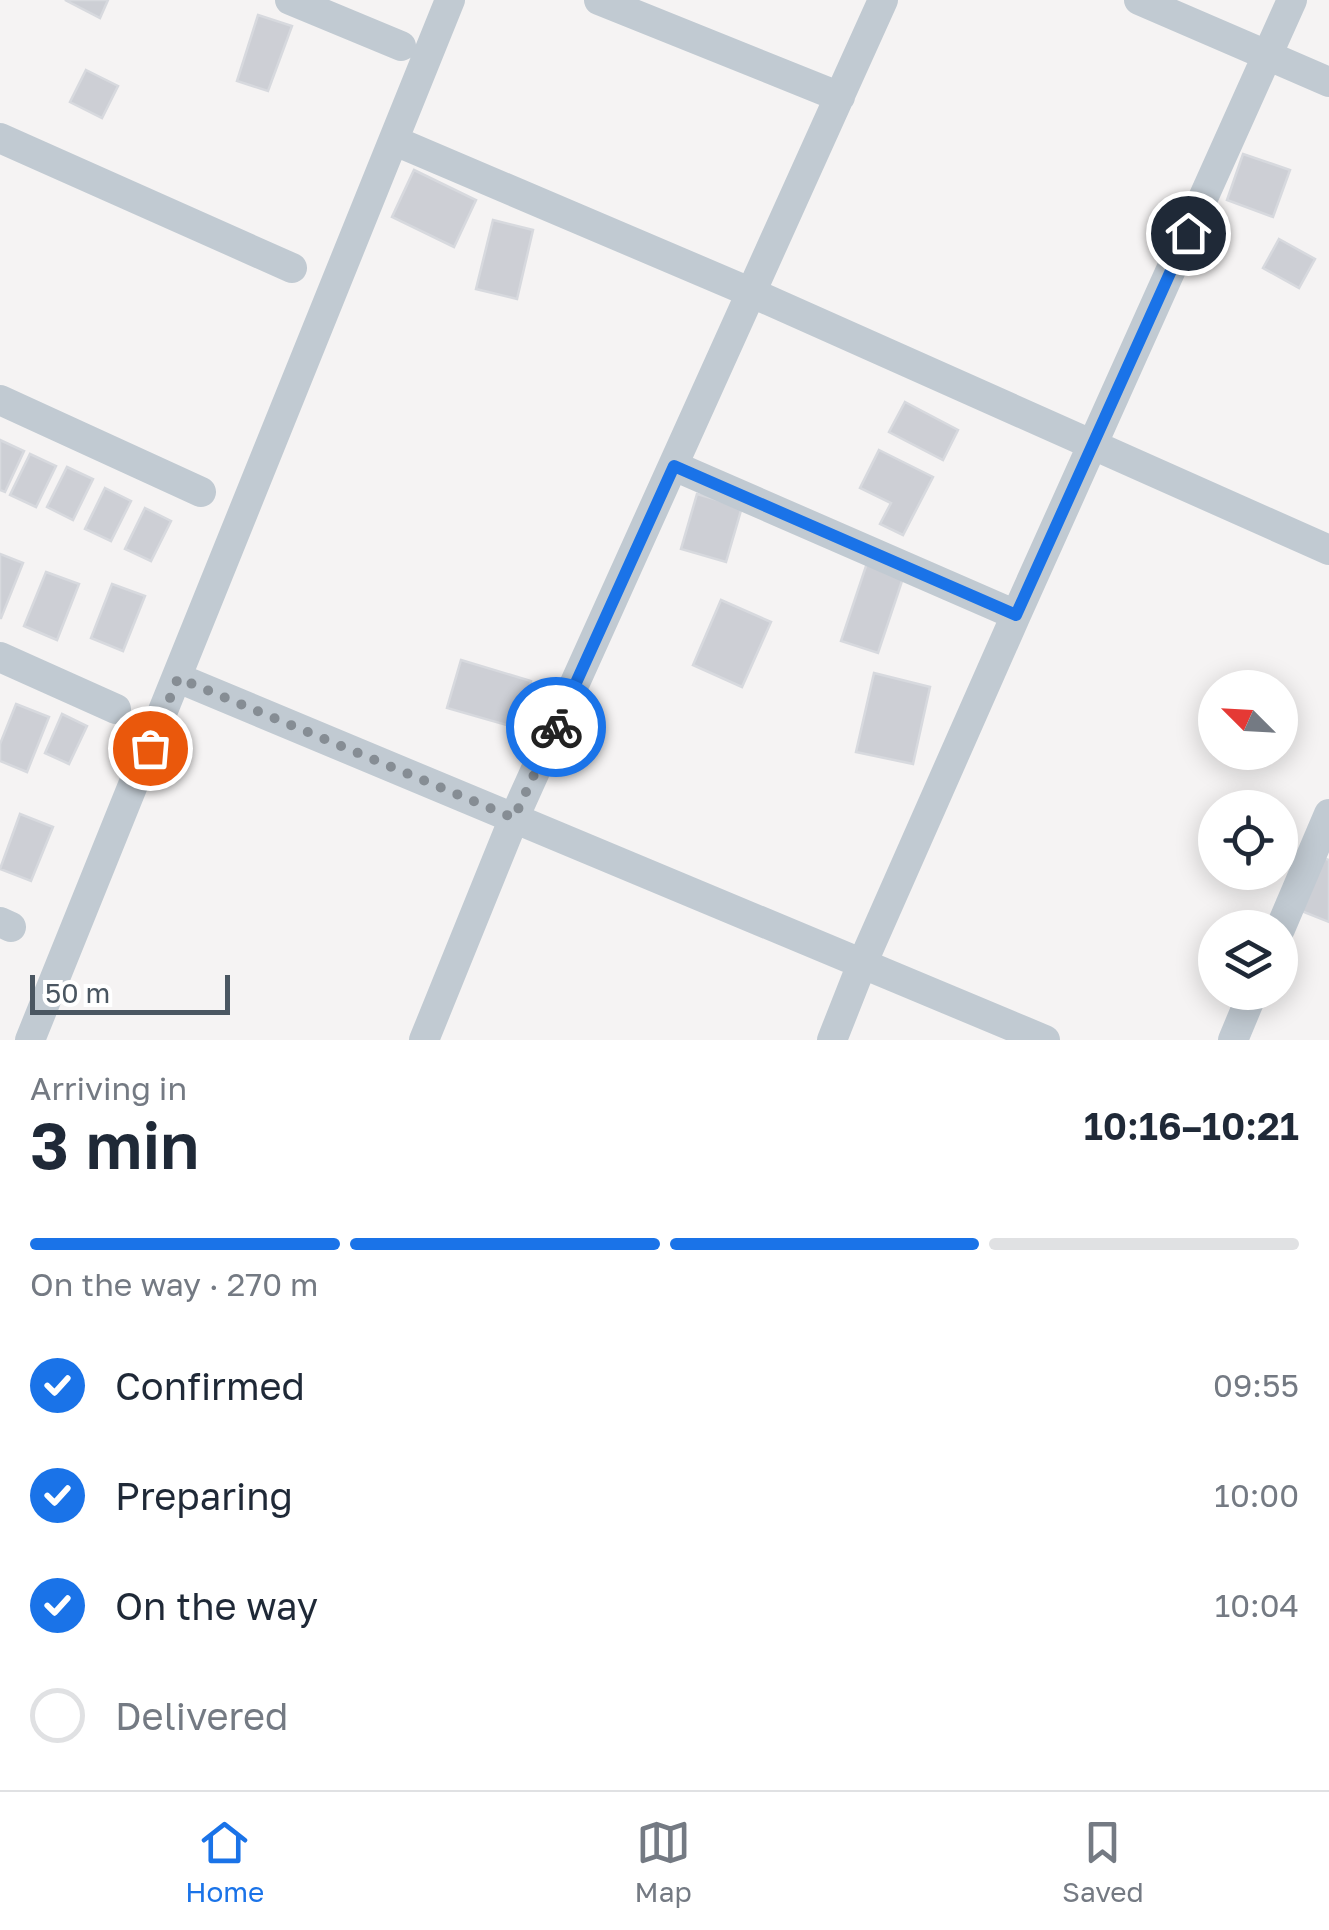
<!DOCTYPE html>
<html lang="en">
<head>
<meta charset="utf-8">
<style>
  :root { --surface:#fff; --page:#f6f6f7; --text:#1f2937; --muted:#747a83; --line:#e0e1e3; --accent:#1a73e8 }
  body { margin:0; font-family:"Golos Text",sans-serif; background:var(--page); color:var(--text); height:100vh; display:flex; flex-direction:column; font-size:38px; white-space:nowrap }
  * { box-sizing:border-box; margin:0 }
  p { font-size:32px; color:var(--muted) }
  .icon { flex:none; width:55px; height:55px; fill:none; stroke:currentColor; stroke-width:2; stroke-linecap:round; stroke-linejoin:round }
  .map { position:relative; height:1040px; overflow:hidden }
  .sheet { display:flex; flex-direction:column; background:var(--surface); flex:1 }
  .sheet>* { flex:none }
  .needle { width:65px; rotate:294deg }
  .buttons { position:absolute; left:1198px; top:670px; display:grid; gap:20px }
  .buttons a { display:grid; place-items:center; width:100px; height:100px; border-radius:50%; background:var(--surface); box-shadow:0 5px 25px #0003; font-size:50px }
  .scale { position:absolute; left:30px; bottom:25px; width:200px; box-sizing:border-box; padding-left:10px; border:5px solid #4a5661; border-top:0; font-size:28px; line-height:35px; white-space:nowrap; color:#4a5661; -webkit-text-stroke:8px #fff; paint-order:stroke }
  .pin { position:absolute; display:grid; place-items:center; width:85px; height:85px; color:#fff; margin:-42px; border:5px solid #fff; border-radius:50%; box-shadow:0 2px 10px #0007 }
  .courier { position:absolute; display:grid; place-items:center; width:100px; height:100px; margin:-50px; border:8px solid #1a73e8; border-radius:50%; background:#fff; color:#222; box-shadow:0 2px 12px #0007 }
  .summary em { font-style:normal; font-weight:600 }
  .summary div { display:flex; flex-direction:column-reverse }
  .summary { display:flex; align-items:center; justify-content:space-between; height:170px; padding:0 30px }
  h1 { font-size:65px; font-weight:600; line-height:75px }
  .bar { display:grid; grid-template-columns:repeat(4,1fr); gap:15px 10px; align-content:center; height:120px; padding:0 30px }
  .bar i { height:12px; border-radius:8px; background:var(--line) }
  .bar .on { background:var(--accent) }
  .bar p { grid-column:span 4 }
  ol { padding:0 30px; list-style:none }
  li { display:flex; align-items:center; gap:30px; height:110px }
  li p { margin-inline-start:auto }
  li .icon { padding:10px; border-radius:50%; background:var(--accent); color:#fff; stroke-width:4 }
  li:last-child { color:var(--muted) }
  li i { width:55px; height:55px; border:5px solid var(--line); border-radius:50% }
  .dock { display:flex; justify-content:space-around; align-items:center; height:140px; border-top:2px solid var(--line); background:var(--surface); font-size:28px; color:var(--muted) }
  .dock a { display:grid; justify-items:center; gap:5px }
  .dock .on { color:var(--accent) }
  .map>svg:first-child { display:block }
  .building { fill:#cdcfd5; stroke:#d7d9de; stroke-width:2.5 }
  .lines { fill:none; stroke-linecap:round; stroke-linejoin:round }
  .minor { stroke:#c1cad2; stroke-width:30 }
  .done { stroke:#868d94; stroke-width:10; stroke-dasharray:0 18 }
  .route { stroke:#1a73e8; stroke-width:12 }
</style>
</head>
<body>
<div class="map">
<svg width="1329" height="1040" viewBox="0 0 1329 1040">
  <rect width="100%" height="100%" fill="#f5f3f3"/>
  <path class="building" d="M65,0H108L100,18Z
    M258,15L292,26L268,91L237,81Z
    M86,70L118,86L102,118L70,102Z
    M1243,154L1290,170L1273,217L1227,200Z
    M414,170L476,200L454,247L392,217Z
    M493,220L533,230L517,299L476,289Z
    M1279,239L1315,259L1299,288L1263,268Z
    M905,402L958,430L943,460L889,432Z
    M0,440L24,451L5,492L0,490Z
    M879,450L933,477L903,535L880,524L891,503L860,488Z
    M30,454L56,466L36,507L10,495Z
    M67,467L93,479L73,520L47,507Z
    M105,488L131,501L111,541L85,529Z
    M697,494L742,507L726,562L681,549Z
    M145,508L171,521L151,561L125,549Z
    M0,554L23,563L1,618H0Z
    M868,560L905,572L878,653L841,641Z
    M46,572L79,584L57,640L24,626Z
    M112,584L145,596L123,651L91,638Z
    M721,600L771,622L742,687L693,665Z
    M461,660L531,681L517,728L447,708Z
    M874,673L930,687L913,764L856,752Z
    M16,704L49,717L27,772L0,761V744Z
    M62,714L87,726L69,764L45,753Z
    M20,814L53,827L31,881L0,869Z
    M1316,855L1329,860V922L1294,908Z"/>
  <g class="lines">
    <path class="minor" d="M290,0L401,46
      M599,0L840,97
      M1139,0L1329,82
      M0,138L292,268
      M395,141L752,293L1329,550
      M0,400L201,492
      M674,466L1016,615
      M0,657L116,709
      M178,678L1045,1040
      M0,922L11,927
      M1280,929L1329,814
      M30,1040L450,0
      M424,1040L514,818L883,0
      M832,1040L862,964L1016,615L1292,0
      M1233,1040L1253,992"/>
  </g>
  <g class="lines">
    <path class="done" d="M150,748L178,678L514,818L556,727"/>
    <path class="route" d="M556,727L674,466L1016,615L1188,233"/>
  </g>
</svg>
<div class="buttons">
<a><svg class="needle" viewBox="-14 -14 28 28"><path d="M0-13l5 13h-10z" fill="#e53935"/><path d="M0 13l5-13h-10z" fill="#747a83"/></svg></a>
<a><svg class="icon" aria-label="locate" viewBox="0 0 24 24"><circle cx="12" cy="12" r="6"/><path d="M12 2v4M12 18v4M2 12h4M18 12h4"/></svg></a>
<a><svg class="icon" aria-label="layers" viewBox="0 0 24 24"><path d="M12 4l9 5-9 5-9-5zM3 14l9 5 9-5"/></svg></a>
</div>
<div class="scale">50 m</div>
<div class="pin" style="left:150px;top:748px;background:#ea580c"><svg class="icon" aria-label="bag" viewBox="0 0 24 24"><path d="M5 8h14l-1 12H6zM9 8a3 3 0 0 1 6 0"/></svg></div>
<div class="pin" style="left:1188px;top:233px;background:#1f2937"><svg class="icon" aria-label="home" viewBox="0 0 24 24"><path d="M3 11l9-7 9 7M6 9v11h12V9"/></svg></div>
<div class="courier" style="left:556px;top:727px"><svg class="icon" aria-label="bike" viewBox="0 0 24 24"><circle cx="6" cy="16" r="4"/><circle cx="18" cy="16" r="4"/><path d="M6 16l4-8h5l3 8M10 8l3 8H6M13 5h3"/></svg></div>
</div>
<section class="sheet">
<div class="summary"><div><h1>3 min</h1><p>Arriving in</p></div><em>10:16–10:21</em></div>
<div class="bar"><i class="on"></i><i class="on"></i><i class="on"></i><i></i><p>On the way · 270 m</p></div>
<ol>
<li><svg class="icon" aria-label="check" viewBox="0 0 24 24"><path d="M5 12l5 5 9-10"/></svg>Confirmed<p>09:55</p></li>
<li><svg class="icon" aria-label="check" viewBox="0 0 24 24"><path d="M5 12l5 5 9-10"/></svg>Preparing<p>10:00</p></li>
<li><svg class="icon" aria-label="check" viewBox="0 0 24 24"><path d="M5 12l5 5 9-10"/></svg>On the way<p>10:04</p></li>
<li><i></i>Delivered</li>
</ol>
</section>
<nav class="dock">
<a class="on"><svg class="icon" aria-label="home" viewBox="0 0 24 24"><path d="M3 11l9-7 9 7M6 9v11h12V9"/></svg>Home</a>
<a><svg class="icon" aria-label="map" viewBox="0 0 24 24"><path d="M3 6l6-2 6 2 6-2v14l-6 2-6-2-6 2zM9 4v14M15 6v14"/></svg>Map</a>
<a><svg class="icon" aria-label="saved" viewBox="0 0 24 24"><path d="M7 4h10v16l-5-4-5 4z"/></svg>Saved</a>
</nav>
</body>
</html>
